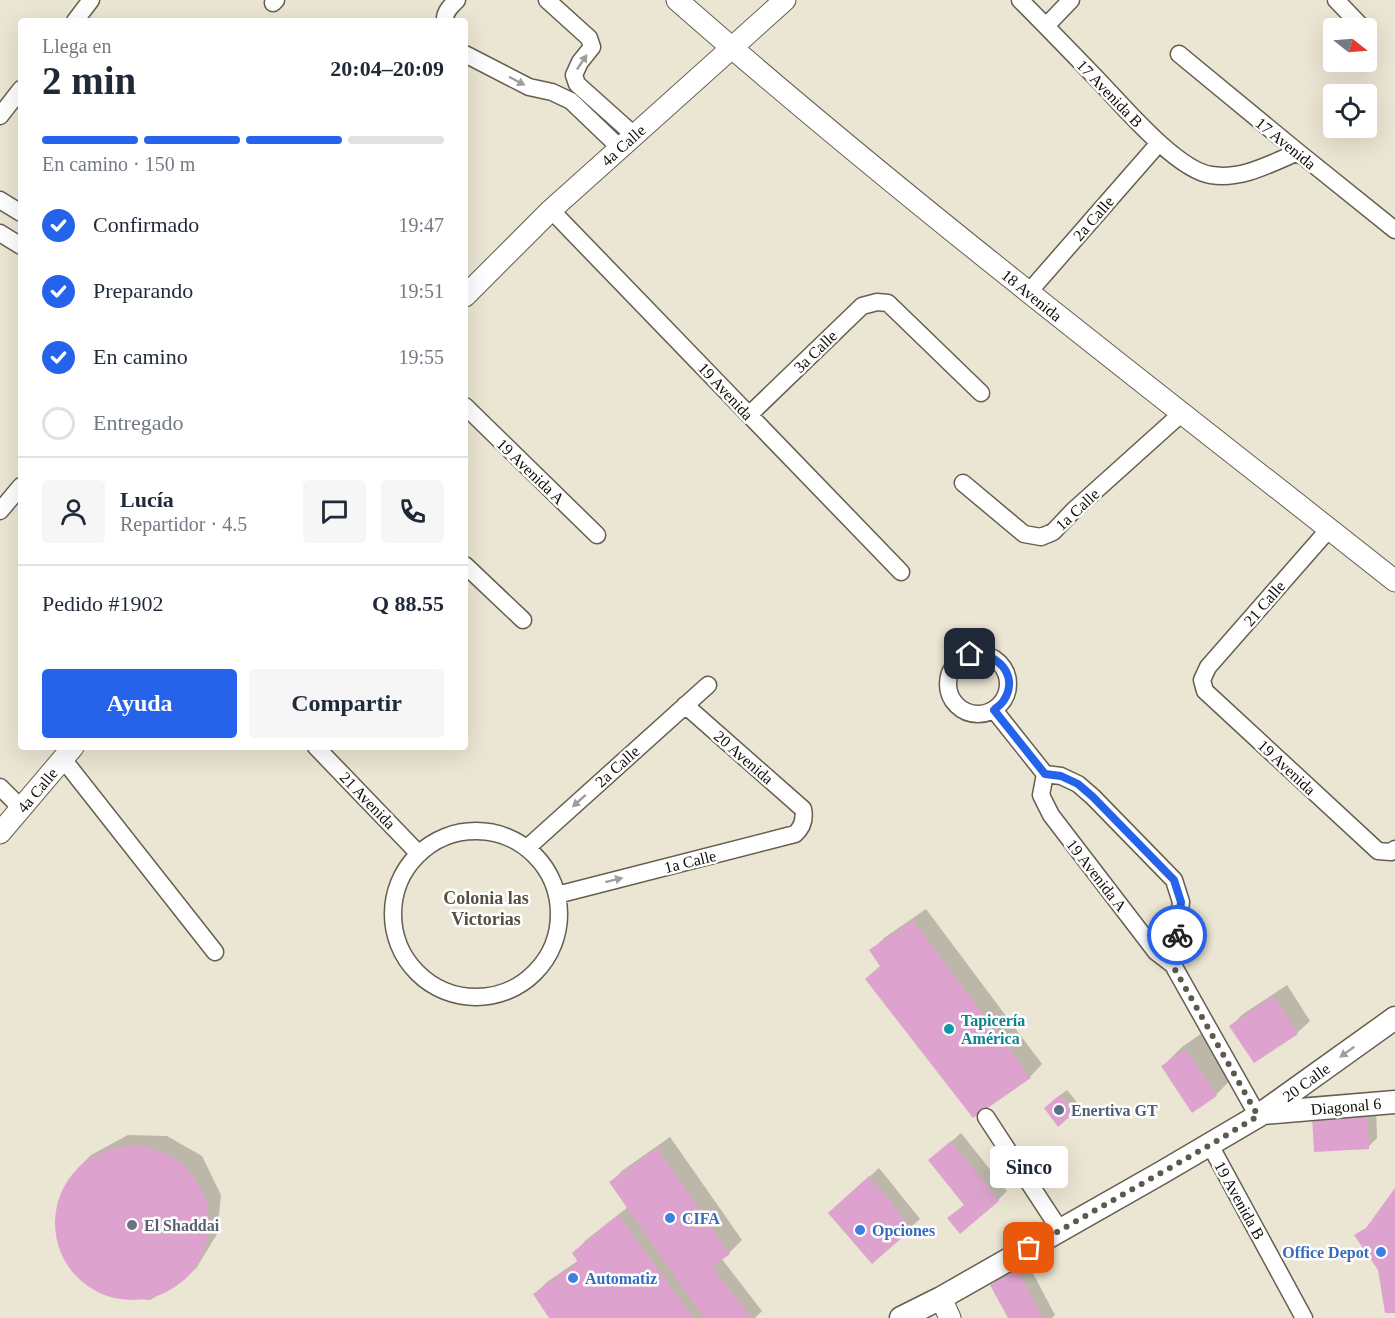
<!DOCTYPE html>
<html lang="es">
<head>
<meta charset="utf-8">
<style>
  :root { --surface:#fff; --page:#f6f6f7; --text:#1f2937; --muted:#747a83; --line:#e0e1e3; --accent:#2563eb }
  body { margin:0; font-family:"Times New Roman",serif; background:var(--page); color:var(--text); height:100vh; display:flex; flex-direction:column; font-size:22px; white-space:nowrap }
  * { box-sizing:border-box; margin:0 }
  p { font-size:20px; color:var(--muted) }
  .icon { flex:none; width:33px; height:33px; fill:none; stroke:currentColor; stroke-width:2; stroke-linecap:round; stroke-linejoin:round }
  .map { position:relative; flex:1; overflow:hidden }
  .side { position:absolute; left:18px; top:18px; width:450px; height:732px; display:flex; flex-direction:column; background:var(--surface); border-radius:6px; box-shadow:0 6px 24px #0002 }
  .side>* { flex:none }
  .needle { width:39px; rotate:107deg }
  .tools { position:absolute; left:1323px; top:18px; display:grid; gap:12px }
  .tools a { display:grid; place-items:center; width:54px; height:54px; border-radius:6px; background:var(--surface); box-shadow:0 6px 24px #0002; font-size:30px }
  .pin { position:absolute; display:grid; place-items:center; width:51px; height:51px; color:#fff; margin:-26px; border-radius:12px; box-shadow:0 3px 9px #0006 }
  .courier { position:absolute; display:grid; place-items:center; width:60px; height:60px; margin:-30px; border:4px solid #2563eb; border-radius:50%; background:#fff; color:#222; box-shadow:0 2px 8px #0007 }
  .bubble { position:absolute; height:42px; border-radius:6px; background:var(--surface); box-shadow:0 6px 24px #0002; font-size:20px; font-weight:700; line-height:42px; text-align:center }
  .head em { font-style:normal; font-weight:700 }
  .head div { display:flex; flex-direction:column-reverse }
  .head { display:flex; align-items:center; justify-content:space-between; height:102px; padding:0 24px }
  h1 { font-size:39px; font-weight:700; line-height:45px }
  .bar { display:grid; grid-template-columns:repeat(4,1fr); gap:9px 6px; align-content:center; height:72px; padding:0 24px }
  .bar i { height:8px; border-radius:4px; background:var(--line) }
  .bar .current { background:var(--accent) }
  .bar p { grid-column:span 4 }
  .line { display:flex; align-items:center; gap:15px; padding:0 24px; border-top:2px solid var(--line) }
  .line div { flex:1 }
  .round { display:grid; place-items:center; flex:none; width:63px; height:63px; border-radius:6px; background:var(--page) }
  ol { padding:0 24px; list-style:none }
  li { display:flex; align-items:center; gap:18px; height:66px }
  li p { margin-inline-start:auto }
  li .icon { padding:6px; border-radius:50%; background:var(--accent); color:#fff; stroke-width:4 }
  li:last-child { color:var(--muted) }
  li i { width:33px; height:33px; border:3px solid var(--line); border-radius:50% }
  .cta { display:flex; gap:12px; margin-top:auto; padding:12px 24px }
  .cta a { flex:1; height:69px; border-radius:6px; background:var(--accent); color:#fff; font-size:24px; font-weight:700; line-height:69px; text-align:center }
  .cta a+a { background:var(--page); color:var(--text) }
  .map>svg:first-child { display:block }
  .shadow { fill:#0003 }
  .building { fill:#dda3ce }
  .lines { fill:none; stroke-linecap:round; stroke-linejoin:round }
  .minor-casing { stroke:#655f50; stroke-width:19 }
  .tertiary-casing { stroke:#655f50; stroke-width:23 }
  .secondary-casing { stroke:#655f50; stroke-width:25 }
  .minor { stroke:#fff; stroke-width:16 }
  .tertiary { stroke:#fff; stroke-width:21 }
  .secondary { stroke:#fff; stroke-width:22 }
  .oneway { fill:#9f9e9c }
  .done { stroke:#5c594e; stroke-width:6; stroke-dasharray:0 10.8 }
  .route { stroke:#2563eb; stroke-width:8 }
  .culture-dot { fill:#0f9aa8; stroke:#fff; stroke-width:2 }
  .service-dot { fill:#5c6f8a; stroke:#fff; stroke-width:2 }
  .shop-dot { fill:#3f7fe0; stroke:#fff; stroke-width:2 }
  .worship-dot { fill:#6b7280; stroke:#fff; stroke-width:2 }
  .labels { text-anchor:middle; stroke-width:5; stroke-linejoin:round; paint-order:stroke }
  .street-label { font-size:16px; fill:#0f0d07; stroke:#fff }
  .culture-label { font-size:16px; font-weight:bold; fill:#0d838f; stroke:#fff; text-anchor:start }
  .service-label { font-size:16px; font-weight:bold; fill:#4e5e75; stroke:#fff; text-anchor:start }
  .shop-label { font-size:16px; font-weight:bold; fill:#366cbe; stroke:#fff; text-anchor:start }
  .worship-label { font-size:16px; font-weight:bold; fill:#5b616d; stroke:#fff; text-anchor:start }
  .neighbourhood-label { font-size:18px; font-weight:bold; fill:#555041; stroke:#fff }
</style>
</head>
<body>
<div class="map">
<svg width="1395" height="1318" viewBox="0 0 1395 1318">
  <rect width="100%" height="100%" fill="#ebe5d3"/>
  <path class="shadow" d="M926,909L1042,1064L1030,1077L974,1116L871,951L884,938Z
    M1287,985L1310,1021L1297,1033L1231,1026L1243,1014Z
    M1205,1031L1234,1076L1216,1095L1163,1066L1182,1047Z
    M1067,1090L1080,1106L1074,1111L1051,1102Z
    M1376,1105L1377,1138L1368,1147L1313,1117Z
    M961,1133L1007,1191L998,1200L965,1204L930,1160Z
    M128,1135L167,1136L202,1156L221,1195L217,1234L197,1267L184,1280L150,1300L108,1296L74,1274L58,1242L59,1202L78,1168L91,1155Z
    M670,1137L742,1240L729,1253L721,1258L762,1311L755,1318H551L535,1294L547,1282L579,1260L574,1253L586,1240L628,1207L611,1182L623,1170Z
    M879,1168L920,1219L872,1262L839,1204Z
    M1027,1262L1055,1315L1052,1318H1010L992,1285L1001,1276Z"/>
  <path class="building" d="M913,920L1031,1078L973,1118L865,979L880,966L869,950Z
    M1274,996L1298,1034L1254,1063L1229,1026Z
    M1186,1049L1217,1096L1192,1113L1161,1066Z
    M1060,1095L1075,1112L1058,1127L1044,1108Z
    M1367,1113L1369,1149L1314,1152L1312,1116Z
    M951,1141L999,1201L960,1234L947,1218L964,1205L928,1160Z
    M55 1223a77 77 0 1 1 154 0a77 77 0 1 1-154 0Z
    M657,1148L730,1254L712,1267L752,1318H704L609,1182Z
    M869,1176L912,1229L872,1264L828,1213Z
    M1395,1188V1313H1385L1378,1270L1354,1235L1366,1228Z
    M618,1215L694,1318H549L533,1294L578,1262L572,1253Z
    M1018,1270L1043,1318H1008L990,1285Z"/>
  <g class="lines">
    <g class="minor-casing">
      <path id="minor" d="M547,0L589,38L592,47L580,62L574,75L577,84L634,135
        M1020,0C1047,27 1073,54 1100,82C1124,107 1177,170 1211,175C1241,180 1270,164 1298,152
        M1336,0L1363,28
        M273,3L276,0
        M75,21L91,0
        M445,21C444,12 451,6 457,0
        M1046,26L1071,0
        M465,54L529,87L552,92L571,101L620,148
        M1179,54L1298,152L1395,230
        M0,116L21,89
        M0,200L21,213
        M551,210L901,572
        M0,233L21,246
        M1028,293L1159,143
        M465,406L597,535
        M749,415L862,306L877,302L888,303L981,393
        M963,483L1024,534L1041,537L1053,532L1074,510L1182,413
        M0,511L21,486
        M1329,529L1208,667L1202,680L1205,691L1378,851L1391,852L1395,849
        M465,565L523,620
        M948 684a30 30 0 1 1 60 0a30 30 0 1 1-60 0Z
        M994,710L1045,774L1061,776L1078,784L1093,797L1174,880L1181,902L1173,965
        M316,747L419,854
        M63,759L215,952
        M1045,774L1041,795L1051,815L1156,952L1173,965L1258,1116
        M0,787L21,808
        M393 914a83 83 0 1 1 166 0a83 83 0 1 1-166 0Z
        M527,848L708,685
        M557,895L795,834C803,827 805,819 803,809L685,705
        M986,1117L1060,1230
        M1210,1145L1304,1318"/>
    </g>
    <g class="tertiary-casing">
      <path id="tertiary" d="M677,0C908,203 1154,390 1395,581
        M465,296L551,210L785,0
        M0,833L73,747
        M941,1298L950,1318"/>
    </g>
    <g class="secondary-casing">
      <path id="secondary" d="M1263,1113L1395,1102
        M901,1318L941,1298L1161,1173L1258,1116L1395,1018"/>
    </g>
    <use href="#minor" class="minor"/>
    <use href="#tertiary" class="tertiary"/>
    <use href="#secondary" class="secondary"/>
  </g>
  <defs><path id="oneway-solid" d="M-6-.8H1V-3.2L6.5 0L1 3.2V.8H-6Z" transform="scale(1.5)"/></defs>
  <g class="oneway">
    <use href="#oneway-solid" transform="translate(582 62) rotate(-56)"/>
    <use href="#oneway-solid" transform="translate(517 81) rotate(28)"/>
    <use href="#oneway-solid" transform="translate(579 801) rotate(138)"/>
    <use href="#oneway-solid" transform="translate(614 880) rotate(-14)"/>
    <use href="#oneway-solid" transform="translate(1347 1052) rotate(144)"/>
  </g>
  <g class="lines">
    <path class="done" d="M1029,1248L1210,1145L1258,1116L1173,966L1177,935"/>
    <path class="route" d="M970,654C996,651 1020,675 1004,700C1002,704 997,707 994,710L1045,774L1061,776L1078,784L1093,797L1174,880L1181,902L1177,935"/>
  </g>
  <circle class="culture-dot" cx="949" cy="1029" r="6"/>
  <circle class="service-dot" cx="1059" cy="1110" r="6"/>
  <g class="shop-dot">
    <circle cx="670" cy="1218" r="6"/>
    <circle cx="860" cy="1230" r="6"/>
    <circle cx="1381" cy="1252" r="6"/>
    <circle cx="573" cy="1278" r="6"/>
  </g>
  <circle class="worship-dot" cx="132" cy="1225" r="6"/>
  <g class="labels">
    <g class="street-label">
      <text transform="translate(1110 93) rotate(46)" y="6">17 Avenida B</text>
      <text transform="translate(1286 143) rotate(39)" y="6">17 Avenida</text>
      <text transform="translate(623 145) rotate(-42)" y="6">4a Calle</text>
      <text transform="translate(1093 218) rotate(-49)" y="6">2a Calle</text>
      <text transform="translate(1032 295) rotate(39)" y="6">18 Avenida</text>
      <text transform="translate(815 351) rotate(-44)" y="6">3a Calle</text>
      <text transform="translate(726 391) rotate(47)" y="6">19 Avenida</text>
      <text transform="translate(531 471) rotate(44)" y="6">19 Avenida A</text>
      <text transform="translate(1077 509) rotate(-43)" y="6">1a Calle</text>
      <text transform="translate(1264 603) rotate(-49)" y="6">21 Calle</text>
      <text transform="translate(744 757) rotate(41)" y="6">20 Avenida</text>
      <text transform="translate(617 766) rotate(-42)" y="6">2a Calle</text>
      <text transform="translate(1287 767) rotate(43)" y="6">19 Avenida</text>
      <text transform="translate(37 790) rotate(-50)" y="6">4a Calle</text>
      <text transform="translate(368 800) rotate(46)" y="6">21 Avenida</text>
      <text transform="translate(690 861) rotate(-14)" y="6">1a Calle</text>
      <text transform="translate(1097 875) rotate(52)" y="6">19 Avenida A</text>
      <text transform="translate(1306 1082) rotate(-36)" y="6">20 Calle</text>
      <text transform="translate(1346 1106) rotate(-5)" y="6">Diagonal 6</text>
      <text transform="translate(1240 1200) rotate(61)" y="6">19 Avenida B</text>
    </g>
    <g class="culture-label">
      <text x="961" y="1026">Tapicería<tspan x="961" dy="18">América</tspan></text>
    </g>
    <g class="service-label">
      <text x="1071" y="1116">Enertiva GT</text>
    </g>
    <g class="shop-label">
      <text x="682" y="1224">CIFA</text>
      <text x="872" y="1236">Opciones</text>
      <text x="1369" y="1258" text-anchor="end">Office Depot</text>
      <text x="585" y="1284">Automatiz</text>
    </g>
    <g class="worship-label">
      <text x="144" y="1231">El Shaddai</text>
    </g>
    <g class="neighbourhood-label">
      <text x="486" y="904">Colonia las<tspan x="486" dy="21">Victorias</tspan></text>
    </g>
  </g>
</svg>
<div class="tools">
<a><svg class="needle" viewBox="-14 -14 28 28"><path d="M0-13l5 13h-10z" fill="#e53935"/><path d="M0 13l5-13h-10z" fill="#747a83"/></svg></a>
<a><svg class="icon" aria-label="locate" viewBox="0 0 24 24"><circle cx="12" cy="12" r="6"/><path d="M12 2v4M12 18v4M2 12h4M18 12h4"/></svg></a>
</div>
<div class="pin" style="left:1029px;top:1248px;background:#ea580c"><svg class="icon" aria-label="bag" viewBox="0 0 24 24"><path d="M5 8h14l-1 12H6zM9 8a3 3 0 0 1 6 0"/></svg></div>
<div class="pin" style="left:970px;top:654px;background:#1f2937"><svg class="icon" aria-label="home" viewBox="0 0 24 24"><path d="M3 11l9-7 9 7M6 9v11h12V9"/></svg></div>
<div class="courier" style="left:1177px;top:935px"><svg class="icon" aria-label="bike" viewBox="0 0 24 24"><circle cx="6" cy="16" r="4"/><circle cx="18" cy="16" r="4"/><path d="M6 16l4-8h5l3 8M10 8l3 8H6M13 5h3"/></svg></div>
<div class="bubble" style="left:990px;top:1146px;width:78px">Sinco</div>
<section class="side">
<div class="head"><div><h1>2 min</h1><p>Llega en</p></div><em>20:04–20:09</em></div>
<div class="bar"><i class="current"></i><i class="current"></i><i class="current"></i><i></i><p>En camino · 150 m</p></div>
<ol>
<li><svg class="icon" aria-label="check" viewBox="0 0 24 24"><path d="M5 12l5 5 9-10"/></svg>Confirmado<p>19:47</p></li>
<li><svg class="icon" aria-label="check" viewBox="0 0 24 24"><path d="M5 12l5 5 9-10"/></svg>Preparando<p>19:51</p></li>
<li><svg class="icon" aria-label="check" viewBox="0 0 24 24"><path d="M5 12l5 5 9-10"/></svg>En camino<p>19:55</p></li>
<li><i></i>Entregado</li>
</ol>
<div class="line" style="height:108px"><a class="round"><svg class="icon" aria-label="person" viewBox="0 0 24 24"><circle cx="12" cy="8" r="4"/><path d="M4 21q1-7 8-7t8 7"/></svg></a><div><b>Lucía</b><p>Repartidor · 4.5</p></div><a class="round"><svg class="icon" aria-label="chat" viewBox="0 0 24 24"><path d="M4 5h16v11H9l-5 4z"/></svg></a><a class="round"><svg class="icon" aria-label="phone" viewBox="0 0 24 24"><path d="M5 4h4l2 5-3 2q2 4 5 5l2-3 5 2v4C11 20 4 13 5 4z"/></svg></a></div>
<div class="line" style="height:78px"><div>Pedido #1902</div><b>Q 88.55</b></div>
<div class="cta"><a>Ayuda</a><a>Compartir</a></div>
</section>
</div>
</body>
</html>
